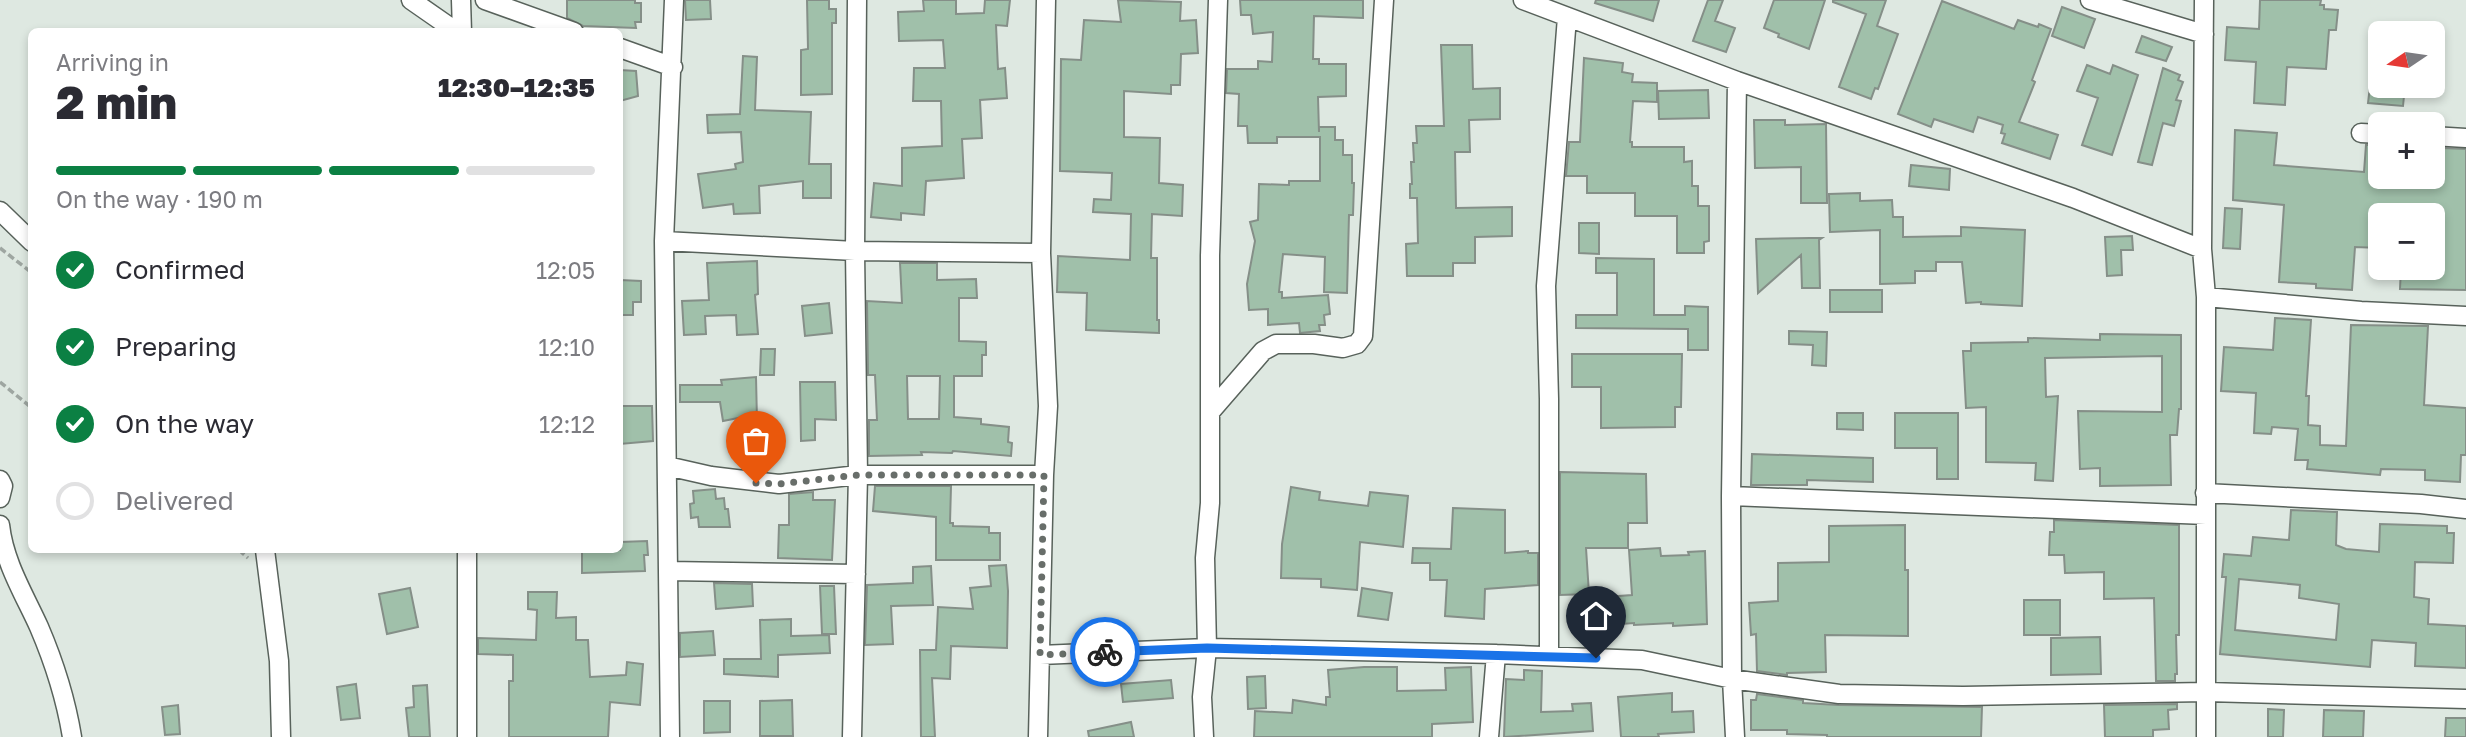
<!DOCTYPE html>
<html lang="en">
<head>
<meta charset="utf-8">
<style>
  :root { --surface:#fff; --page:#f2f2f3; --text:#2b2b33; --muted:#7c7c81; --line:#e1e1e2; --accent:#0b8043 }
  body { margin:0; font-family:"Golos Text",sans-serif; background:var(--page); color:var(--text); height:100vh; display:flex; flex-direction:column; font-size:26px; white-space:nowrap }
  * { box-sizing:border-box; margin:0 }
  p { font-size:23px; color:var(--muted) }
  .icon { flex:none; width:38px; height:38px; fill:none; stroke:currentColor; stroke-width:2; stroke-linecap:round; stroke-linejoin:round }
  .map { position:relative; flex:1; overflow:hidden }
  .drawer { position:absolute; left:28px; top:28px; width:595px; height:525px; display:flex; flex-direction:column; background:var(--surface); border-radius:10px; box-shadow:0 4px 10px #0003 }
  .drawer>* { flex:none }
  .needle { width:46px; rotate:257deg }
  .controls { position:absolute; left:2368px; top:21px; display:grid; gap:14px }
  .controls a { display:grid; place-items:center; width:77px; height:77px; border-radius:10px; background:var(--surface); box-shadow:0 4px 10px #0003; font-size:35px }
  .pin { position:absolute; display:grid; place-items:center; width:60px; height:60px; color:#fff; margin:-72px -30px; border-radius:50% 50% 50% 0; rotate:-45deg; box-shadow:0 0 7px #0007 }
  .pin .icon { rotate:45deg }
  .courier { position:absolute; display:grid; place-items:center; width:70px; height:70px; margin:-35px; border:5px solid #1a73e8; border-radius:50%; background:#fff; color:#222; box-shadow:0 2px 9px #0007 }
  .overview em { font-style:normal; font-weight:800 }
  .overview div { display:flex; flex-direction:column-reverse }
  .overview { display:flex; align-items:center; justify-content:space-between; height:119px; padding:0 28px }
  h1 { font-size:46px; font-weight:800; line-height:52px }
  .bar { display:grid; grid-template-columns:repeat(4,1fr); gap:10px 7px; align-content:center; height:84px; padding:0 28px }
  .bar i { height:9px; border-radius:5px; background:var(--line) }
  .bar .current { background:var(--accent) }
  .bar p { grid-column:span 4 }
  ol { padding:0 28px; list-style:none }
  li { display:flex; align-items:center; gap:21px; height:77px }
  li p { margin-inline-start:auto }
  li .icon { padding:7px; border-radius:50%; background:var(--accent); color:#fff; stroke-width:4 }
  li:last-child { color:var(--muted) }
  li i { width:38px; height:38px; border:4px solid var(--line); border-radius:50% }
  .map>svg:first-child { display:block }
  .building { fill:#a0c0aa; stroke:#858f88; stroke-width:2; fill-rule:evenodd }
  .lines { fill:none; stroke-linecap:round; stroke-linejoin:round }
  .street-casing { stroke:#58625b; stroke-width:21 }
  .path { stroke:#9ea6a1; stroke-width:3.5; stroke-dasharray:7 3.5; stroke-linecap:butt }
  .street { stroke:#fff; stroke-width:18 }
  .done { stroke:#686e6a; stroke-width:7; stroke-dasharray:0 12.6 }
  .route { stroke:#1a73e8; stroke-width:9 }
</style>
</head>
<body>
<div class="map">
<svg width="2466" height="737" viewBox="0 0 2466 737">
  <rect width="100%" height="100%" fill="#dee8e1"/>
  <path class="building" d="M567,0H635V3H641V22H635L636,28L583,26L567,18Z
    M685,0H710L711,19L686,20Z
    M807,0H829V9H836V23H832V94L801,95V50L808,49Z
    M923,0H956V14L984,13L985,0H1010L1007,26L996,25L998,69L1005,68L1007,98L980,100L982,138L962,139L964,178L926,181L924,215L901,213V220L871,217L874,183L902,186V148L942,146L941,101H913L914,68H945L943,40L899,41L898,12L924,11Z
    M1118,0L1181,2L1180,21L1196,20L1198,53L1181,54L1180,85H1171V94L1124,91V137L1160,138L1159,183L1183,185L1182,216L1152,214L1151,258H1157V320H1159V333L1086,330L1087,293L1057,292L1058,256L1130,260L1131,214L1093,212L1094,199L1111,200L1112,173L1060,171L1061,59L1081,60L1084,20L1121,22Z
    M1240,0H1363V18L1314,16L1313,59H1319V64H1346V96L1318,97L1319,132V127H1335V140H1343V155H1352V183H1354L1353,215H1349L1347,293L1324,292L1325,257L1283,254L1279,292H1282V298L1328,295L1330,314L1324,315L1325,325H1319L1320,331L1300,333L1299,323L1268,325V309L1249,310L1247,284L1255,241L1250,222L1258,220L1259,184L1289,185V181H1320V137H1277V143H1248L1247,126H1238L1239,94L1226,93L1227,69H1258V61L1272,62L1273,32L1253,34L1251,15H1241Z
    M1596,0H1659L1653,21L1595,3Z
    M1708,0H1723L1715,21L1735,28L1726,52L1693,41Z
    M1774,0H1825L1809,49L1778,37L1779,34L1764,28Z
    M1833,0H1886L1877,26L1898,34L1878,89L1875,88L1871,99L1839,87L1866,14L1833,2Z
    M2260,0H2321L2320,5H2324V9L2338,10L2336,30H2329L2326,69L2287,67L2285,105L2254,103L2256,62L2225,60L2227,27L2259,29Z
    M1942,1L2014,29L2018,20L2038,27L2039,24L2051,29L2032,80L2035,82L2019,122L2058,135L2050,159L2002,143L2005,134L2001,133L2003,125L1978,117L1973,132L1934,119L1931,127L1898,114Z
    M2062,7L2095,19L2084,48L2052,36Z
    M2142,36L2172,47L2166,61L2136,52Z
    M1441,45H1472L1473,89L1500,88V119L1469,120L1470,152H1455L1456,208L1512,207V236L1475,237V263H1453V276H1407L1406,244L1418,243L1417,198H1410V184H1412L1411,162H1414L1413,143H1417L1416,126H1444Z
    M743,56L757,57L755,110L811,112L809,164H831V198H803V181L759,186L760,213L734,214L733,204L703,208L698,174L736,169L735,164L743,162L741,132L708,133L707,115L740,114Z
    M1584,58L1623,63L1622,72L1633,74L1632,82L1657,83V102L1633,101L1630,142H1632V147H1684V162L1692,161V186H1698V206H1709V241L1704,242V253H1677V216H1635V193H1587V176H1566L1569,142H1580Z
    M2087,65L2110,74L2113,65L2138,75L2112,155L2082,145L2098,98L2077,91Z
    M2163,68L2180,75L2178,80L2183,82L2176,100L2181,101L2174,126L2163,123L2152,165L2138,162Z
    M620,70L636,71L638,96L620,101Z
    M2370,86H2405L2403,106L2368,103Z
    M1708,90L1709,118L1659,119L1658,91Z
    M1754,120H1785V125L1826,124L1827,203H1801V167L1755,168Z
    M2235,130L2277,133L2274,165L2364,172L2366,145H2380V177H2432V172L2441,173L2442,148L2466,149V290L2400,289L2401,268L2437,270L2439,211L2397,209H2380V248L2355,247L2352,290L2316,288V284L2279,282L2284,205L2233,200Z
    M1911,165L1950,169L1949,190L1909,186Z
    M1860,193V201L1892,200L1893,217H1903V237L1961,236V227L2025,230L2022,306L1981,304V302L1966,303L1962,262H1936V271H1915V283L1880,284V230L1830,232L1829,194Z
    M2225,208L2242,209L2240,249L2223,248Z
    M1579,223H1599V254L1579,253Z
    M2132,236L2133,250H2121L2122,275L2107,276L2105,237Z
    M1810,238H1822L1819,240L1820,288H1802L1801,255L1758,293L1756,239Z
    M1596,258L1654,259V315H1685V306L1708,307V350H1688V329L1576,328V315H1617V273H1596Z
    M757,261L758,294L755,295L758,334L737,335L736,315L705,316L706,334L684,335L682,301L709,300L707,263Z
    M900,263H937V280L976,279L977,298H959V341L986,342V355H982V376H954V417L981,419V424L1009,427L1008,442L1012,443L1011,456L953,451L952,453L921,452L922,455L869,456V420H877L875,375H868L867,301L902,303ZM907,376H940L939,419H908Z
    M620,280L641,281V302H633V315H620Z
    M1830,290H1882V312H1830Z
    M829,303L832,333L805,336L802,306Z
    M2275,318L2311,320L2306,396H2309L2308,425L2320,426V445L2346,446L2351,325L2428,326L2424,405L2466,408V455H2461L2460,482L2425,480V470L2381,469L2380,475L2307,469L2308,460H2295L2298,429L2272,427L2271,434L2254,433L2256,393L2221,391L2224,347L2273,350Z
    M1789,331L1827,332L1826,366L1812,365L1813,345L1789,344Z
    M2100,334L2181,335V409H2179L2177,435H2170L2171,485L2100,486V468L2080,469L2078,411L2162,412V356L2045,358L2046,397L2058,396L2053,481L2035,480L2036,463L1986,462V407L1966,408L1963,351H1971V343L2028,342V338L2100,340Z
    M761,349H775L774,375H760Z
    M1572,354H1682L1681,407H1675V427L1601,428V387H1572Z
    M756,377L757,421H743V417L723,421L720,402H680V385H722L721,380Z
    M800,382H835L836,420L815,419V440L801,441Z
    M620,406H652L653,441L620,444Z
    M1837,413H1863V430L1837,429Z
    M1895,413H1958V479H1937V448H1895Z
    M1752,454L1873,458V482L1807,480V485H1751Z
    M1560,472L1646,474L1647,523H1628V548H1586L1589,594L1560,595Z
    M875,486H951L950,523H953V526L989,527V533H1000V560H936V517L873,511Z
    M1291,487L1320,492L1319,500L1368,506L1370,492L1408,496L1403,547L1360,542L1357,590L1321,587V579L1281,578L1282,544Z
    M715,489L716,499L724,498L725,509H728L730,527H699L698,517L691,518L690,504L694,503L693,491Z
    M813,492V500H835L832,560L778,558L779,525H789V494Z
    M1453,508L1505,510V553L1528,551V553H1538V585L1485,589L1484,619L1445,616L1447,580H1430V563H1412L1413,548L1451,549Z
    M2291,510L2337,512L2336,545L2346,549L2379,552L2380,524L2447,526V533H2454L2453,563L2415,562L2414,597L2429,599L2428,624L2466,626V668L2415,666L2416,643L2386,641L2372,640L2370,667L2220,654L2226,577H2222L2224,554L2251,556L2253,537L2289,540ZM2239,579L2300,585L2299,598L2339,604L2336,640L2235,630Z
    M2054,520L2179,525V635H2176L2177,674H2175V681H2156L2154,598L2104,599V572L2065,573L2064,555H2049L2050,532H2054Z
    M1905,525V570H1908V636L1825,635L1826,672L1787,673V675L1757,671L1756,634L1751,635L1749,603L1778,601V563L1829,562V526Z
    M647,541L648,555H644L645,571L582,573V550H620V542Z
    M1660,548L1661,556L1689,555L1688,552L1705,551L1707,624L1673,626V623L1634,625V623L1594,626L1592,598L1632,595L1629,550Z
    M1006,565L1008,591L1007,648L951,646L950,679L932,678L935,737H921L920,650H936L938,607L973,609L970,588L991,586L989,566Z
    M931,566L933,605L891,606L893,644L865,645L867,585L913,583V567Z
    M714,583L752,584L753,606L716,609Z
    M820,586H834L836,634H822Z
    M410,588L418,627L387,634L379,594Z
    M1362,588L1392,593L1388,620L1358,616Z
    M528,592H557L556,618L576,617V640H588L590,677L626,675L627,662L643,664L640,705L610,702L608,737H509V681H513V655L478,654V638L536,640L537,610L528,609Z
    M2024,600H2060V635H2024Z
    M791,619V636L829,635L830,653L778,655V677L724,674V659H761L760,620Z
    M713,631L715,655L680,657V633Z
    M2100,637L2101,674L2051,675V638Z
    M1364,667H1397V691L1446,690L1445,668L1471,667L1473,722L1432,724V737H1254L1255,711L1292,713L1293,700L1326,705V697H1330L1328,670Z
    M1524,670L1542,671L1541,712L1573,711L1572,704L1591,703L1593,731L1504,737L1506,679L1524,680Z
    M1265,676L1266,708L1248,709L1247,677Z
    M1171,680L1173,698L1123,702L1121,684Z
    M356,684L360,718L341,720L337,687Z
    M427,685L430,737H409L406,708L414,707L413,686Z
    M1672,693V712L1693,711L1694,732L1658,734L1659,737H1621L1618,697Z
    M1757,694L1803,700V703L1839,705L1982,707L1981,737H1827V735L1787,734V730H1751V700H1756Z
    M792,700L793,736H760V701Z
    M704,701H730V732L704,733Z
    M2177,704V709L2168,710L2169,729L2153,730V737H2105L2104,705Z
    M178,705L180,734L165,735L162,707Z
    M2268,709L2284,710L2283,737H2268Z
    M2324,710L2364,711L2363,737H2323Z
    M2446,718H2466V737H2445Z
    M1131,722L1134,737H1089L1088,731Z"/>
  <g class="lines">
    <g class="street-casing">
      <path id="street" d="M411,0L457,32
        M461,0L462,32
        M485,0L574,32
        M1523,0L1737,81L2073,198L2202,249
        M2090,0L2204,34
        M2204,0L2202,249L2206,297V737
        M620,48L673,67
        M2361,133L2380,134
        M2432,136L2466,138
        M0,211L32,242
        M664,241L855,251L1041,253
        M2206,297L2361,311L2466,316
        M1211,411L1263,351L1276,344H1314L1343,348L1357,344L1363,336L1384,0
        M667,466L711,476L779,484L858,475H1044
        M0,480L3,486L0,498
        M2205,493L2421,504L2466,509
        M1731,496L2206,515
        M0,525C4,562 24,594 39,627C54,662 66,700 72,737
        M265,550L279,661L281,737
        M668,571L856,574
        M1040,655L1207,648L1496,654L1642,660L1732,679L1839,694L1963,696L2207,692L2466,699
        M1549,656V399L1546,286L1567,17
        M467,737V550
        M670,737L664,241L674,0
        M852,737L858,475L855,251L857,0
        M1038,737L1044,475L1048,406L1041,253L1046,0
        M1204,737L1202,697L1207,648L1205,558L1210,503V256L1218,0
        M1489,737L1496,654
        M1735,737L1732,679L1731,496L1737,81"/>
    </g>
    <path class="path" d="M0,248L32,273
      M0,382L32,408
      M239,550L248,558"/>
    <use href="#street" class="street"/>
  </g>
  <g class="lines">
    <path class="done" d="M756,483L779,484L858,475H1044L1040,655L1105,652"/>
    <path class="route" d="M1105,652L1207,648L1596,658"/>
  </g>
</svg>
<div class="controls">
<a><svg class="needle" viewBox="-14 -14 28 28"><path d="M0-13l5 13h-10z" fill="#e53935"/><path d="M0 13l5-13h-10z" fill="#7c7c81"/></svg></a>
<a>+</a>
<a>−</a>
</div>
<div class="pin" style="left:756px;top:483px;background:#ea580c"><svg class="icon" aria-label="bag" viewBox="0 0 24 24"><path d="M5 8h14l-1 12H6zM9 8a3 3 0 0 1 6 0"/></svg></div>
<div class="pin" style="left:1596px;top:658px;background:#1f2937"><svg class="icon" aria-label="home" viewBox="0 0 24 24"><path d="M3 11l9-7 9 7M6 9v11h12V9"/></svg></div>
<div class="courier" style="left:1105px;top:652px"><svg class="icon" aria-label="bike" viewBox="0 0 24 24"><circle cx="6" cy="16" r="4"/><circle cx="18" cy="16" r="4"/><path d="M6 16l4-8h5l3 8M10 8l3 8H6M13 5h3"/></svg></div>
<section class="drawer">
<div class="overview"><div><h1>2 min</h1><p>Arriving in</p></div><em>12:30–12:35</em></div>
<div class="bar"><i class="current"></i><i class="current"></i><i class="current"></i><i></i><p>On the way · 190 m</p></div>
<ol>
<li><svg class="icon" aria-label="check" viewBox="0 0 24 24"><path d="M5 12l5 5 9-10"/></svg>Confirmed<p>12:05</p></li>
<li><svg class="icon" aria-label="check" viewBox="0 0 24 24"><path d="M5 12l5 5 9-10"/></svg>Preparing<p>12:10</p></li>
<li><svg class="icon" aria-label="check" viewBox="0 0 24 24"><path d="M5 12l5 5 9-10"/></svg>On the way<p>12:12</p></li>
<li><i></i>Delivered</li>
</ol>
</section>
</div>
</body>
</html>
